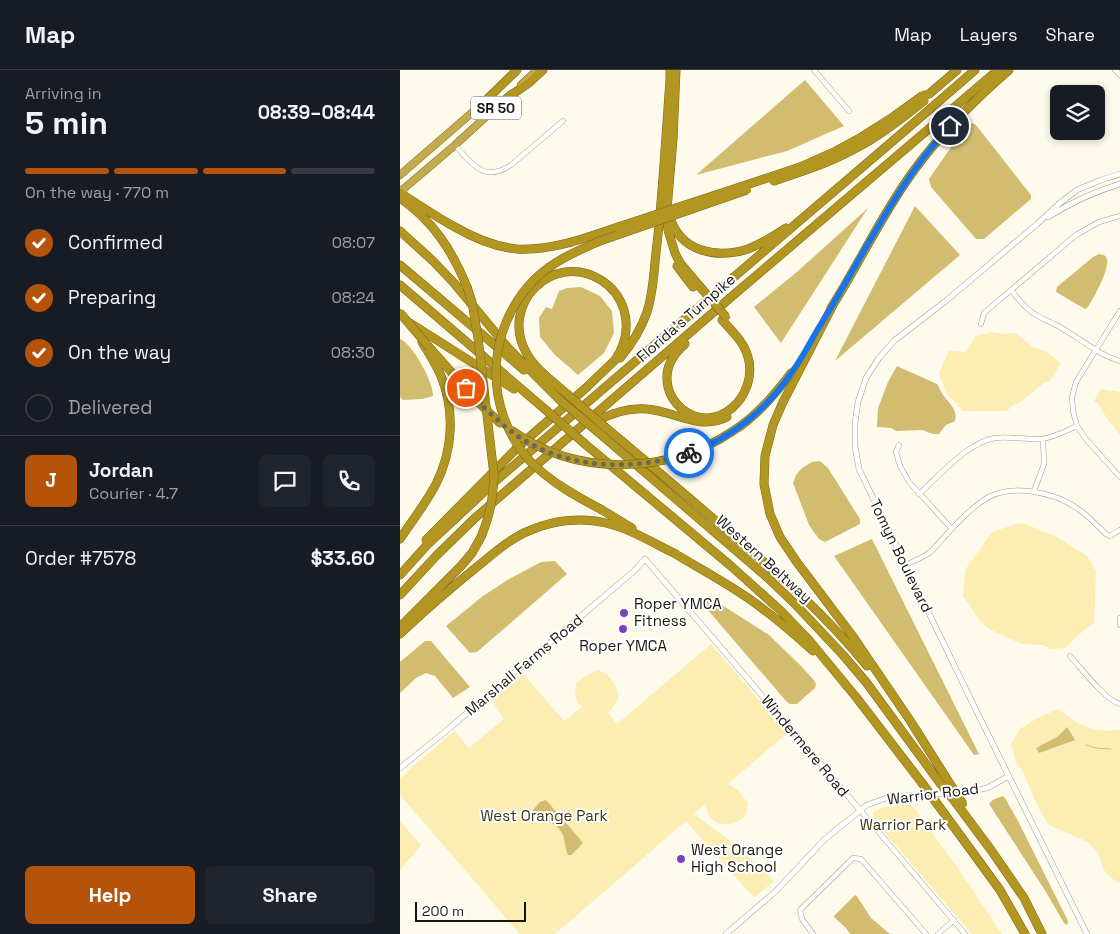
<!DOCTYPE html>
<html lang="en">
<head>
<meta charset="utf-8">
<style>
  :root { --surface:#171b24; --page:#20242c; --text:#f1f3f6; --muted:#9ea1a6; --line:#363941; --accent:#b45309 }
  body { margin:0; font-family:"Space Grotesk",sans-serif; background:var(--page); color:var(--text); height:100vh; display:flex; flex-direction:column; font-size:19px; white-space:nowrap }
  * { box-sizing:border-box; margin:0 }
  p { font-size:16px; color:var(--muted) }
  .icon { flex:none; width:28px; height:28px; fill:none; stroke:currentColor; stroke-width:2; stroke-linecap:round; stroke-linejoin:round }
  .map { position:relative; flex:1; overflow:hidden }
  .panel { display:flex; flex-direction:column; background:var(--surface); width:400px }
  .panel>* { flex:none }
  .controls { position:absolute; left:650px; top:15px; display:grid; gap:10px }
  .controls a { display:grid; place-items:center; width:55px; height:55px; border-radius:8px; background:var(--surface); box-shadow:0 2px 8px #0003; font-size:25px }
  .scale { position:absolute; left:15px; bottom:12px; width:111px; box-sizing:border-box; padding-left:5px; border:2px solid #1a1710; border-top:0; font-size:14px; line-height:18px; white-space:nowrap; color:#1a1710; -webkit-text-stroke:4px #fff; paint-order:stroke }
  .pin { position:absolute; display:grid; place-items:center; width:42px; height:42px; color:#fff; margin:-21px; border:2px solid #fff; border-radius:50%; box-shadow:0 1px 5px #0007 }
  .courier { position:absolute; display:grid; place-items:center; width:50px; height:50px; margin:-25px; border:4px solid #1a73e8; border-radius:50%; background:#fff; color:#222; box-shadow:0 1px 6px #0007 }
  .overview em { font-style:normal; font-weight:600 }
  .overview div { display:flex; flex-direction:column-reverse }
  .overview { display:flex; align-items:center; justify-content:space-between; height:85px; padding:0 25px }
  h1 { font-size:32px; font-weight:600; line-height:38px }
  .bar { display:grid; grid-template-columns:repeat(4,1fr); gap:8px 5px; align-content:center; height:60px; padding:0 25px }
  .bar i { height:6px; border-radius:4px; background:var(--line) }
  .bar .current { background:var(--accent) }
  .bar p { grid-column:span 4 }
  .line { display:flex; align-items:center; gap:12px; padding:0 25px; border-top:1px solid var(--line) }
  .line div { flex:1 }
  .round { display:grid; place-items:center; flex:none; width:52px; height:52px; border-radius:8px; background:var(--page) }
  ol { padding:0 25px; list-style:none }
  li { display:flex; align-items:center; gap:15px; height:55px }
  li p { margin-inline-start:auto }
  li .icon { padding:5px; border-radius:50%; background:var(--accent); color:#fff; stroke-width:4 }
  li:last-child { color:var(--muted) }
  li i { width:28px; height:28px; border:2px solid var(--line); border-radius:50% }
  .primary-button { display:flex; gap:10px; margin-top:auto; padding:10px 25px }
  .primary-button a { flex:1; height:58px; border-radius:8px; background:var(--accent); color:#fff; font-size:20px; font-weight:600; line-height:58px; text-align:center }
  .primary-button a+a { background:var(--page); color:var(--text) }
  header { display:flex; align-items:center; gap:30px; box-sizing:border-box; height:70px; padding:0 25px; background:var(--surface); border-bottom:1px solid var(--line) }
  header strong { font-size:24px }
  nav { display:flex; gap:28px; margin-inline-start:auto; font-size:18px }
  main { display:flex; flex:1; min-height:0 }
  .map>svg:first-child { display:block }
  .green { fill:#fcedb3 }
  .water { fill:#d1bc70 }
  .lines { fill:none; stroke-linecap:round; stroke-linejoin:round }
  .stream { stroke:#d1bc70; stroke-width:1 }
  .minor-casing { stroke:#a39d89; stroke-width:5.5 }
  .tertiary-casing { stroke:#a39d89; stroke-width:6 }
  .trunk-casing { stroke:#7d6a1b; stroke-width:8 }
  .motorway-casing { stroke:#7d6a1b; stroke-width:9 }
  .minor { stroke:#fff; stroke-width:4.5 }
  .tertiary { stroke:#fff; stroke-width:5 }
  .trunk { stroke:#c2ab4e; stroke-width:7 }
  .motorway { stroke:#b29621; stroke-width:8 }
  .motorway-bridge-casing { stroke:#7d6a1b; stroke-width:9; stroke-linecap:butt }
  .motorway-bridge { stroke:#b29621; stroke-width:8 }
  .done { stroke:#6a675d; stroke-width:5; stroke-dasharray:0 9 }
  .route { stroke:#1a73e8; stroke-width:6 }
  .poi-dot { fill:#7d40b5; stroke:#fff; stroke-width:2 }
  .labels { text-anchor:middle; stroke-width:4; stroke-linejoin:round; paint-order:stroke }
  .shield { fill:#fff; stroke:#5f5d58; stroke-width:1 }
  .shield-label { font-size:14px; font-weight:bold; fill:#1a1710 }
  .street-label { font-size:15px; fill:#1a1710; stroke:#fff }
  .poi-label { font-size:15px; fill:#1a1710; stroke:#fff; text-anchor:start }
  .park-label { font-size:15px; fill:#3d3412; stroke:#fff }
</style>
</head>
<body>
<header>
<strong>Map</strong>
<nav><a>Map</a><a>Layers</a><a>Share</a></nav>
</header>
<main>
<section class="panel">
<div class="overview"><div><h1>5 min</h1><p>Arriving in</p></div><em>08:39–08:44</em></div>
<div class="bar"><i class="current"></i><i class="current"></i><i class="current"></i><i></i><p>On the way · 770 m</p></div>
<ol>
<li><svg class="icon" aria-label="check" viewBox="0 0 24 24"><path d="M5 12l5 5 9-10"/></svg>Confirmed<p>08:07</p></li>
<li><svg class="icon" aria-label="check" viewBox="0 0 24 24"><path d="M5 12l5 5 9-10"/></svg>Preparing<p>08:24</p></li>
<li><svg class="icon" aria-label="check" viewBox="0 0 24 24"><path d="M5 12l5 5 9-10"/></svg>On the way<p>08:30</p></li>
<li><i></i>Delivered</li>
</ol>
<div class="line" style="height:90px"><b class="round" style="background:var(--accent);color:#fff">J</b><div><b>Jordan</b><p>Courier · 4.7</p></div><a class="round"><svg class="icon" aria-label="chat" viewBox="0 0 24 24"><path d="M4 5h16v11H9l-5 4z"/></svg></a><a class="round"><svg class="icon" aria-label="phone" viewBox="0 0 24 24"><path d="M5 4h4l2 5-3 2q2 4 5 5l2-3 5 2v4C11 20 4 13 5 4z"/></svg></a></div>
<div class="line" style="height:65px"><div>Order #7578</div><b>$33.60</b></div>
<div class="primary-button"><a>Help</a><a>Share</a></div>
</section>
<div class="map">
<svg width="720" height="864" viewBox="0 0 720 864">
  <rect width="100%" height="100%" fill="#fefbed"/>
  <path class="green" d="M592,262L606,264L615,263L633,277L646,282L661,293L649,312H645L621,332L612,336L607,341H563L546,323L539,303L549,281L566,282L575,266Z
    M701,319L720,322V365L706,347L698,333L694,331Z
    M619,453L629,455L640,461L655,466L687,486L696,501L694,553L684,560L665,578L651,579L643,575L621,574L589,559L580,551L563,526L565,500L592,462Z
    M311,574L387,663L328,714L338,720L348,733C347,737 347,742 346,745C344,749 340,750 337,752C321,758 306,752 306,733L294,744L337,776L374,811L354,828L286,751L155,864H120L0,725V708L54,661L69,678L104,649L91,629L122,602L164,651L183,636L177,633L175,622L176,614L184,607L198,600C212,606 215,612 219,627L212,639L208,643L217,654Z
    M658,639C681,656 691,663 720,660V813L711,808L704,800L699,786L693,777L688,772L649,755L638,737L623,702L615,691L613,680L610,676L620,659L636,649Z
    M512,735L560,801L602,864H572L479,756L473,747V742C485,735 499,735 512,735Z
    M0,751L21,775L0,800Z"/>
  <path class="water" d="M405,10L444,56L387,81L296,105Z
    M572,53L576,55L631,125V129L584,169H576L531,117L529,109L563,60Z
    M515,136L560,185L435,291Z
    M468,138L381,273L354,237L398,201Z
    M699,184C702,185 704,184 706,187C712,196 693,229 688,237L685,239L656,222L657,217L693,187Z
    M181,217L200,226L212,241L214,263L204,283L178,305L155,285L140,267L139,248L146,237L152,239L159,221L167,218Z
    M0,269C12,273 34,313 33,326L22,329L3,330L0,327Z
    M497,296L537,314C539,317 541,322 543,325C549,333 558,340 555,351L546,355L539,364H533L522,360L496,361L491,358L477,357L478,338L488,312Z
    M420,391L428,398L460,449V454L425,472L419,469L409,455L393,413L396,405L402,398L412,392Z
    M472,469L579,684L574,685L434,486Z
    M155,491L167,504L77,582L70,583L46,556L83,526L109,509L141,492Z
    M311,529L314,530L369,565L399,594L413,609L416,614L415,618L397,634H390L386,631L307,539L306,535V530Z
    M25,571H31L70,617L53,628L35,606L26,603L16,608L0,623V592Z
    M667,657L675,670L639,683L636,678L657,667Z
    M603,726L605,728L618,751L668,851L667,855L664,853L646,822L591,737L589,734C592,729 598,728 603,726Z
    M146,730L173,761L183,773L171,785H168C165,778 165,771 163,765C158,752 143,751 133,744V740L140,732Z
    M456,825L471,848L490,864H450L446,858L435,848L434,846L454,826Z"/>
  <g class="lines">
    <path class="stream" d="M686,675L696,678L711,679"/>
    <g class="minor-casing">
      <path id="minor" d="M414,0L449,41
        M715,0L720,5
        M55,75C72,94 84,113 111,95L163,51
        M611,220C617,227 622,235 629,240C637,247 647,250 656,255C676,265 698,285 720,291
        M720,241L676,312L672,327L673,341L677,356L685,368L720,407
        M581,254L584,243L676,165L699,152L720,146
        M499,375L496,382L500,396L509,412L552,459
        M634,421L644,394L643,369
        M519,424C539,406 568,372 595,368C610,366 626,370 641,369C653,368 666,361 677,356
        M506,495C513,491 522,488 529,483C537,476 543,468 550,461C559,451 570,440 581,432C608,411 656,422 681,441C690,448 698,456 706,464L710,466L720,460
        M720,555V548
        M670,586C682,599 704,629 720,634
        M460,740L565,864
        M413,864L402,849L400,840L453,788L461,789L526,864
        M538,864L554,850"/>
    </g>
    <g class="tertiary-casing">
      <path id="tertiary" d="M648,147C672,132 693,122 720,114
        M0,698L46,661L234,501L245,489L460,740
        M326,864L376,821L425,769L467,735L489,727L566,722L587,718L609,706
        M687,864L574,636L459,399L455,376V353L458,332L466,308L479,288L495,270L547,230L637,154L660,133L677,120L701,110L720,104"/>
    </g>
    <g class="trunk-casing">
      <path id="trunk" d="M121,15L137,0
        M0,105L82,34
        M0,122L55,75L111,24"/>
    </g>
    <g class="motorway-casing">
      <path id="motorway" d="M276,0L273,69L267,139L268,160L275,183L280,193L302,219
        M107,28L130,12L143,0
        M79,37L117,0
        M374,111C403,101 433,92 460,76C483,64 503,47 524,31
        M346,115L400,97L436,81L458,69L493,47L522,26L529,24L557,0
        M0,123C18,134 36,147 55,157C74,168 95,177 117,179C151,181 186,168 218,157
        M0,128C33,151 52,180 67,217
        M270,147C280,182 317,189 348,179C361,174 374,166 386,158
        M0,161L33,191L54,213L109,279L160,330
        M0,195L124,300
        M277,196L293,217
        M0,215L147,341
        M433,235L383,332L373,355L365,386L364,414L370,444L380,467L396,491L454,568L511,652L552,717
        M431,238C459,194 481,146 512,103C540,64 572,32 609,0
        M10,253L114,319
        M285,274C272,285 264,299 268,317C270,326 275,333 282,339C317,367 359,325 348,287C344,272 332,261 322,250
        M29,277L78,332L100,353
        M220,288C232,274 241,259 247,242C254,221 254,196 257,174C263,120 266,65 270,10V0
        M194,352C211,344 228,337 247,339C274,341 300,361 327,347
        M205,357C247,392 288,427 330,463C380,505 425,544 467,596
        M198,362L368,508L395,534L443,585L466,612L540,713
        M185,374L331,496L381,541L408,569L456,627L522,713
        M202,440L232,458
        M0,469C12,451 26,433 36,414C53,380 55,341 41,306C36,294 29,283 22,272
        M26,470L119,376L187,317L215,290C225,275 229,257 224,240C220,227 212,217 201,210C153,180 98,235 127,284C136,300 154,312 167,324
        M272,482C297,497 323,511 348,528C371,544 392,562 413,581
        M0,505L27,475L99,408L508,58L575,0
        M0,525L37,485L75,448L330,228L598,0
        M0,557L61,496L72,483L81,467
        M0,564C25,540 51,518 78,496C94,483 112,467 131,460C154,450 182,447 206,453C231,459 253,473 276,484
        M556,733L591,780L624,828L642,864
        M538,735L600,820L625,864"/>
    </g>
    <use href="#minor" class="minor"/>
    <use href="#tertiary" class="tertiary"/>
    <use href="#trunk" class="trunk"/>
    <use href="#motorway" class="motorway"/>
    <g class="motorway-bridge-casing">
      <path id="motorway-bridge" d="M218,157L346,115
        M67,217L72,232L78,268L94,405C93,429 90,445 81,467
        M302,219L326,247
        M0,243L29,277
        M167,324L205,357
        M160,330L198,362
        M147,341L185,374
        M111,360C176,407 267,405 333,361C357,346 375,324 392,302
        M202,440C176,426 150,412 130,391C83,339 85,259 135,209C153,191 177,181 200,171L347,120
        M522,713L538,735
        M540,713L556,733
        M552,717L563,734"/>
    </g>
    <use href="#motorway-bridge" class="motorway-bridge"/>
  </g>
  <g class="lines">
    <path class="done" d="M66,318C82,336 99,353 119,367C170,400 233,401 289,383"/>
    <path class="route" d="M289,383C331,369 367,339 392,302C403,287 411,270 421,254C463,187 496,114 550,56"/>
  </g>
  <g class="poi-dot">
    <circle cx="224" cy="543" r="5"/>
    <circle cx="223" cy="559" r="5"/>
    <circle cx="281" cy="789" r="5"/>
  </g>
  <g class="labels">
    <rect class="shield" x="71" y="26.5" width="50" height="23" rx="4"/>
    <g class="shield-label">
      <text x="96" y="43">SR 50</text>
    </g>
    <g class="street-label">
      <text transform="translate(286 248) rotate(-41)" y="5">Florida's Turnpike</text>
      <text transform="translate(501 486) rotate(64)" y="5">Tomyn Boulevard</text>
      <text transform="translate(364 489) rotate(42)" y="5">Western Beltway</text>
      <text transform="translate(124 595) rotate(-40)" y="5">Marshall Farms Road</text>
      <text transform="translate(405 676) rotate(50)" y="5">Windermere Road</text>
      <text transform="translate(533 724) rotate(-7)" y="5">Warrior Road</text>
    </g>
    <g class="poi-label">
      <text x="234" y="539">Roper YMCA<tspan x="234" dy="17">Fitness</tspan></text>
      <text x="223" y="581" text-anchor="middle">Roper YMCA</text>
      <text x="291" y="785">West Orange<tspan x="291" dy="17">High School</tspan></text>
    </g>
    <g class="park-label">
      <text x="144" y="751">West Orange Park</text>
      <text x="503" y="760">Warrior Park</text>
    </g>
  </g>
</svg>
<div class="controls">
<a><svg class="icon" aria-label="layers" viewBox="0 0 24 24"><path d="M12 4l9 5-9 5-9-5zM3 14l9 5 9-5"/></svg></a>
</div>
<div class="scale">200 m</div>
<div class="pin" style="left:66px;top:318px;background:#ea580c"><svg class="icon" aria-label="bag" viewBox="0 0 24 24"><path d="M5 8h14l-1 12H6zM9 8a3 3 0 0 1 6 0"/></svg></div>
<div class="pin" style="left:550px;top:56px;background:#1f2937"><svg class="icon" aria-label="home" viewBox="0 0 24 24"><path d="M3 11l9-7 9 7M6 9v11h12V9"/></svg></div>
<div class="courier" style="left:289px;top:383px"><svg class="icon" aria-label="bike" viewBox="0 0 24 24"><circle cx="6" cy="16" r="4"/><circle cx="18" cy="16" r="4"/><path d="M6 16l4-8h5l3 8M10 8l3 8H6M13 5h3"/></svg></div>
</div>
</main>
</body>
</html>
